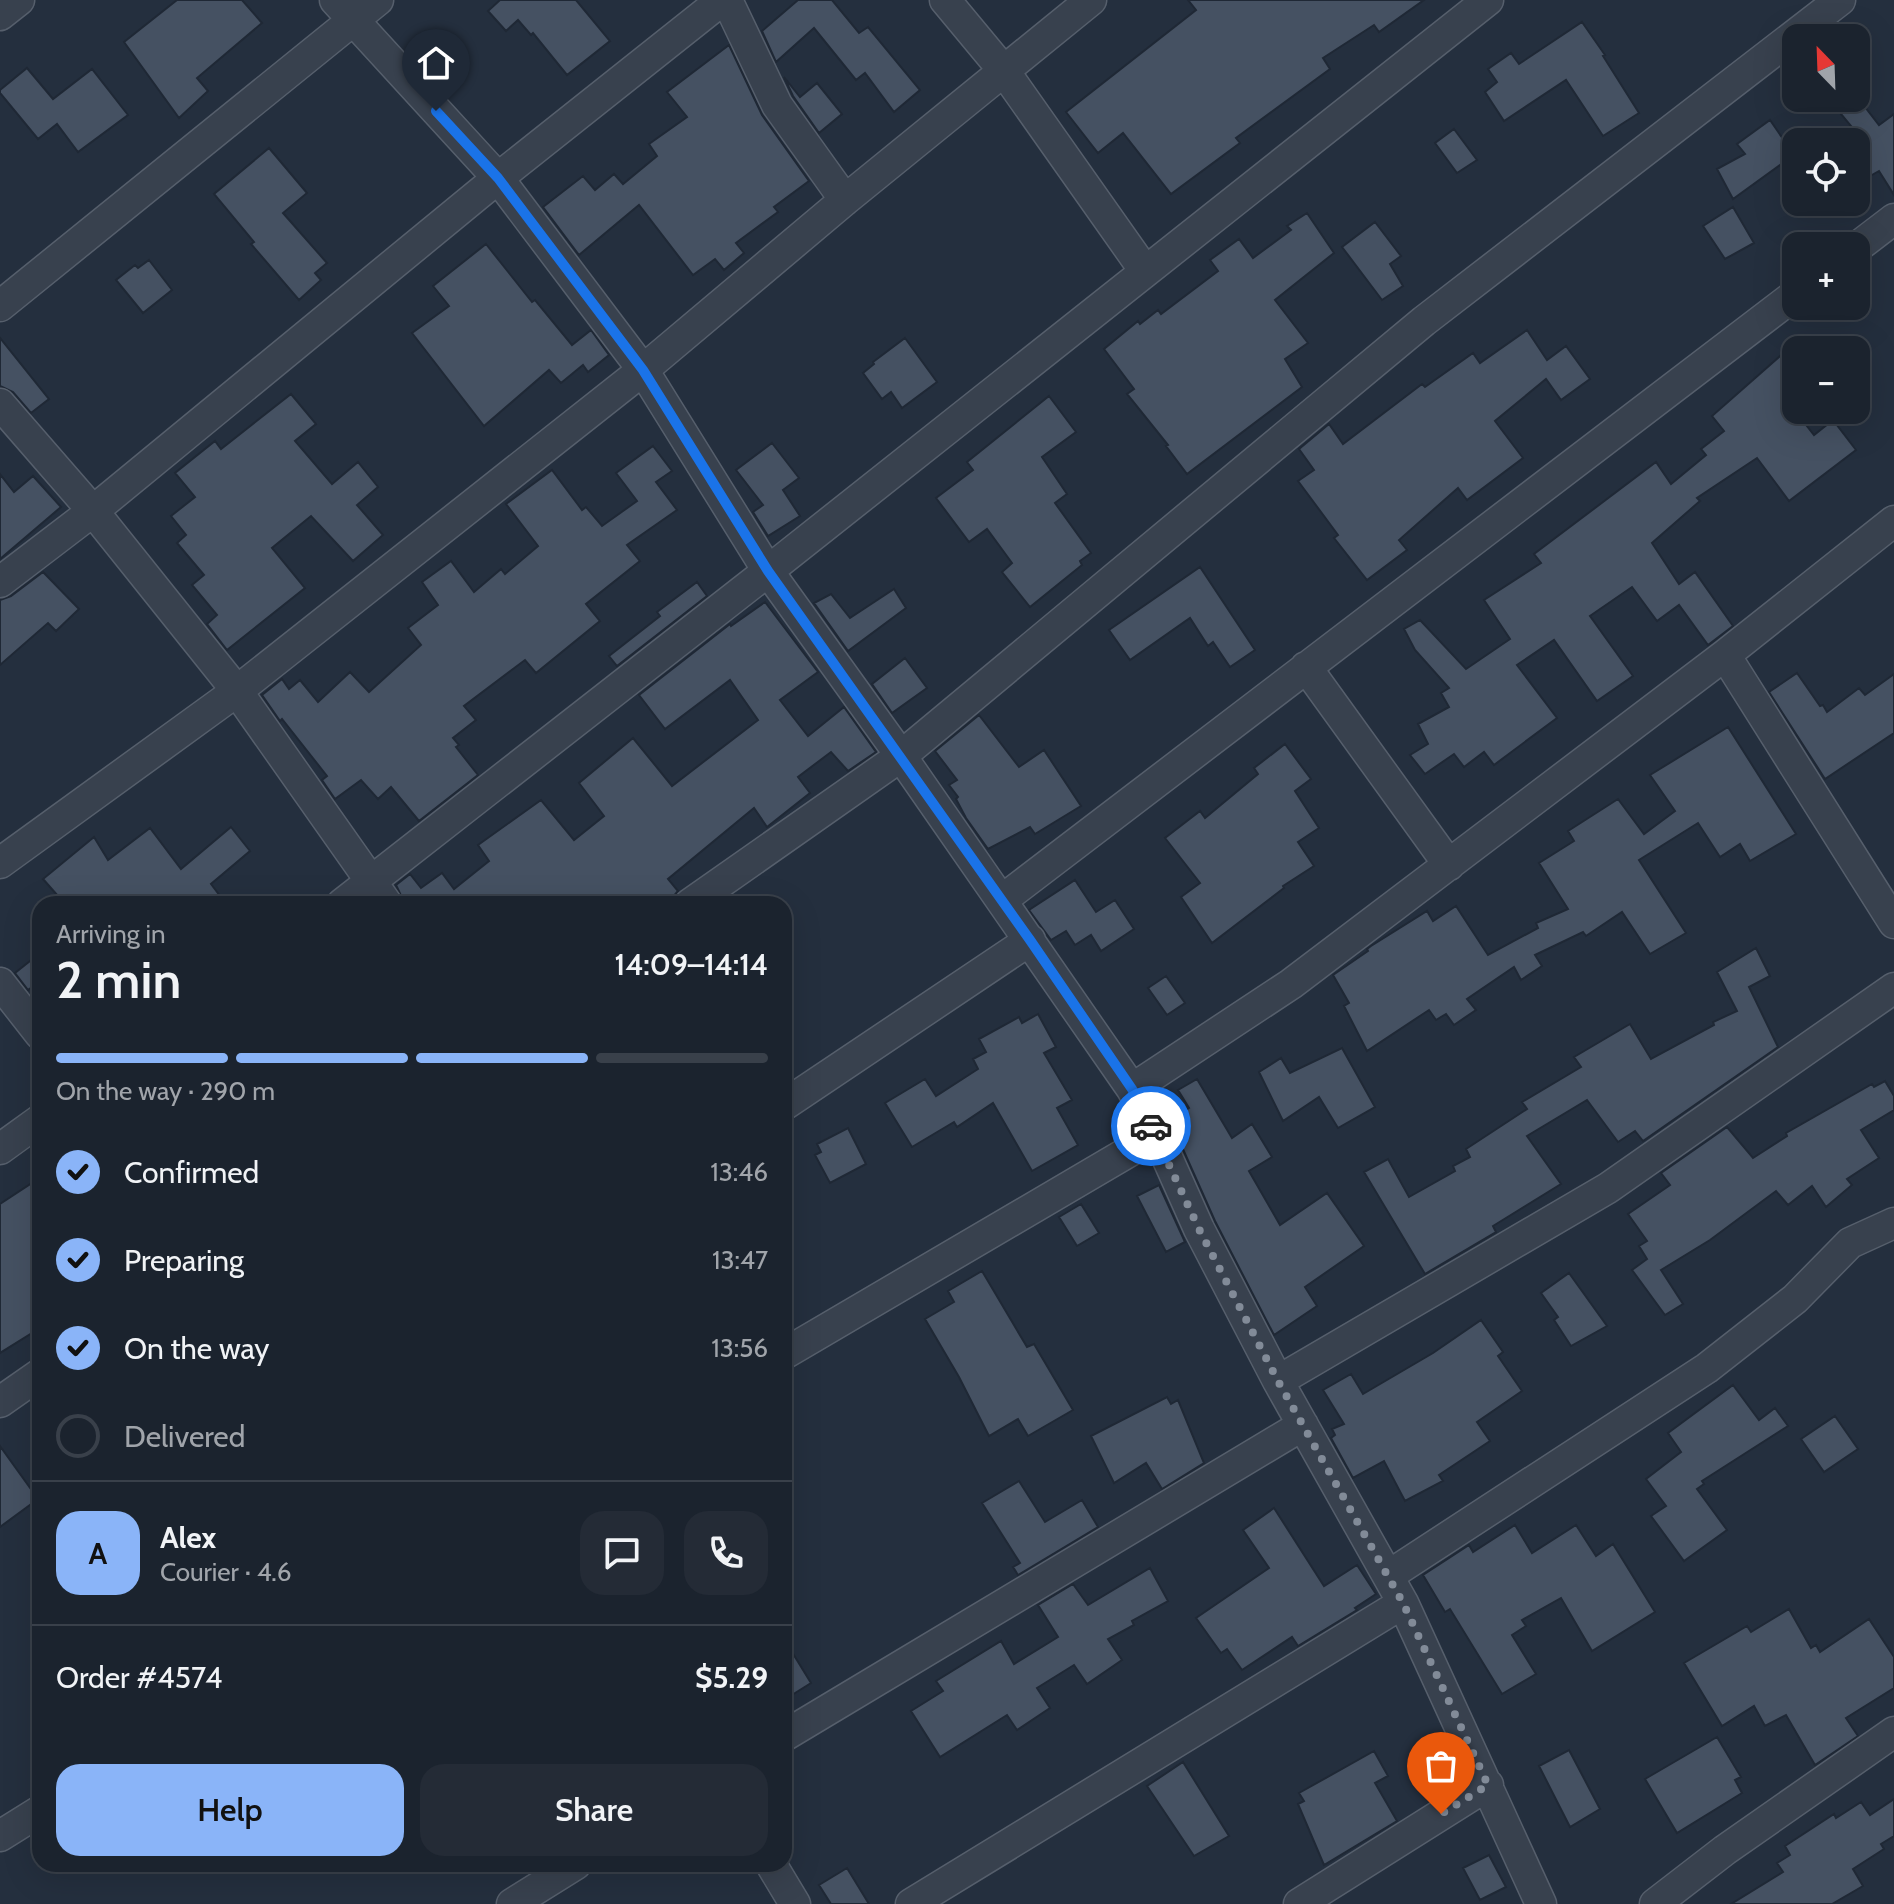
<!DOCTYPE html>
<html lang="en">
<head>
<meta charset="utf-8">
<style>
  :root { --surface:#1b232e; --page:#242b36; --text:#f1f3f6; --muted:#a0a4aa; --line:#39404a; --accent:#8ab4f8 }
  body { margin:0; font-family:Cabin,sans-serif; background:var(--page); color:var(--text); height:100vh; display:flex; flex-direction:column; font-size:30px; white-space:nowrap }
  * { box-sizing:border-box; margin:0 }
  p { font-size:26px; color:var(--muted) }
  .icon { flex:none; width:44px; height:44px; fill:none; stroke:currentColor; stroke-width:2; stroke-linecap:round; stroke-linejoin:round }
  .map { position:relative; flex:1; overflow:hidden }
  .drawer { position:absolute; left:32px; top:896px; width:760px; height:976px; display:flex; flex-direction:column; background:var(--surface); border-radius:24px; box-shadow:0 8px 32px #0002,0 0 0 2px var(--line) }
  .drawer>* { flex:none }
  .needle { width:52px; rotate:337deg }
  .tools { position:absolute; left:1782px; top:24px; display:grid; gap:16px }
  .tools a { display:grid; place-items:center; width:88px; height:88px; border-radius:16px; background:var(--surface); box-shadow:0 8px 32px #0002,0 0 0 2px var(--line); font-size:40px }
  .pin { position:absolute; display:grid; place-items:center; width:68px; height:68px; color:#fff; margin:-82px -34px; border-radius:50% 50% 50% 0; rotate:-45deg; box-shadow:0 0 8px #0007 }
  .pin .icon { rotate:45deg }
  .courier { position:absolute; display:grid; place-items:center; width:80px; height:80px; margin:-40px; border:6px solid #1a73e8; border-radius:50%; background:#fff; color:#222; box-shadow:0 2px 10px #0007 }
  .summary em { font-style:normal; font-weight:600 }
  .summary div { display:flex; flex-direction:column-reverse }
  .summary { display:flex; align-items:center; justify-content:space-between; height:136px; padding:0 24px }
  h1 { font-size:52px; font-weight:600; line-height:60px }
  .bar { display:grid; grid-template-columns:repeat(4,1fr); gap:12px 8px; align-content:center; height:96px; padding:0 24px }
  .bar i { height:10px; border-radius:6px; background:var(--line) }
  .bar .on { background:var(--accent) }
  .bar p { grid-column:span 4 }
  .line { display:flex; align-items:center; gap:20px; padding:0 24px; border-top:2px solid var(--line) }
  .line div { flex:1 }
  .round { display:grid; place-items:center; flex:none; width:84px; height:84px; border-radius:24px; background:var(--page) }
  ol { padding:0 24px; list-style:none }
  li { display:flex; align-items:center; gap:24px; height:88px }
  li p { margin-inline-start:auto }
  li .icon { padding:8px; border-radius:50%; background:var(--accent); color:#111; stroke-width:4 }
  li:last-child { color:var(--muted) }
  li i { width:44px; height:44px; border:4px solid var(--line); border-radius:50% }
  .cta { display:flex; gap:16px; margin-top:auto; padding:16px 24px }
  .cta a { flex:1; height:92px; border-radius:24px; background:var(--accent); color:#111; font-size:32px; font-weight:600; line-height:92px; text-align:center }
  .cta a+a { background:var(--page); color:var(--text) }
  .map>svg:first-child { display:block }
  .building { fill:#455162; stroke:#1f2835; stroke-width:2 }
  .lines { fill:none; stroke-linecap:round; stroke-linejoin:round }
  .minor-casing { stroke:#565f6c; stroke-width:33 }
  .minor { stroke:#38414e; stroke-width:30 }
  .done { stroke:#828b98; stroke-width:8; stroke-dasharray:0 14.4 }
  .route { stroke:#1a73e8; stroke-width:10 }
</style>
</head>
<body>
<div class="map">
<svg width="1894" height="1904" viewBox="0 0 1894 1904">
  <rect width="100%" height="100%" fill="#242f3e"/>
  <path class="building" d="M177,0H242L262,23L197,78L208,91L179,118L124,42Z
    M500,0H576L610,41L567,75L533,33L531,35L518,20L506,31L488,11Z
    M798,0H832L859,33L868,27L920,90L894,112L865,73L856,80L814,28L776,62L762,31Z
    M1188,0H1424L1379,32L1374,25L1323,58L1330,69L1236,138L1240,143L1171,194L1123,133L1098,153L1066,112L1196,10Z
    M1582,22L1605,55L1603,56L1639,113L1603,136L1566,80L1504,121L1485,92L1497,82L1488,69L1511,53L1519,64Z
    M729,45L762,115L809,181L774,207L778,212L736,243L744,253L724,270L715,259L693,275L639,205L579,255L543,207L583,176L595,190L614,174L623,184L657,156L649,144L687,117L667,92Z
    M27,68L53,99L92,69L128,115L78,152L57,124L38,139L0,93V90Z
    M784,77L800,97L817,83L842,114L819,133L793,96Z
    M1849,98H1858L1879,125L1894,114V195L1879,171L1856,184V132L1836,108Z
    M1770,120L1794,155L1733,199L1717,169L1745,154L1737,144Z
    M1454,129L1477,160L1457,173L1435,143Z
    M269,148L307,193L283,213L327,263L315,273L321,280L299,300L251,244L254,242L214,194Z
    M1733,207L1754,243L1725,259L1703,226Z
    M1307,213L1334,253L1275,300L1308,343L1285,359L1302,387L1187,474L1166,446L1168,445L1127,394L1134,389L1104,349L1138,321L1140,324L1158,310L1161,314L1218,271L1210,260L1239,239L1253,258L1291,230L1287,226Z
    M1375,222L1401,256L1390,264L1403,286L1382,300L1342,247Z
    M486,244L532,302L535,300L572,345L591,330L609,355L588,372L583,365L561,383L549,370L484,426L412,333L449,306L433,286Z
    M149,260L172,290L143,313L116,280L135,265L138,268Z
    M1527,330L1547,360L1566,346L1590,379L1561,400L1546,379L1495,421L1523,458L1467,500L1458,488L1399,540L1407,550L1367,580L1334,538L1338,535L1298,481L1314,470L1299,449L1329,424L1343,444L1422,384L1425,387L1473,353L1480,363Z
    M0,338L49,399L31,413L13,392L0,386Z
    M905,338L937,382L902,408L891,392L882,399L863,373L874,364L873,362Z
    M1796,342V412L1814,435L1833,420L1856,450L1789,501L1757,458L1697,498L1700,501L1652,543L1679,584L1695,572L1733,626L1708,645L1679,605L1657,621L1632,587L1590,616L1633,676L1597,701L1554,640L1517,665L1557,718L1494,765L1484,752L1464,767L1454,754L1425,774L1410,755L1428,744L1418,724L1449,707L1441,693L1449,688L1415,650L1404,629L1420,620L1466,669L1510,639L1484,600L1541,563L1534,554L1656,462L1671,484L1706,455L1701,449L1724,431L1712,416Z
    M291,394L316,424L295,441L332,484L358,462L378,487L357,505L383,535L353,561L311,516L272,548L305,588L227,650L207,624L217,615L192,585L204,575L177,543L186,535L171,516L195,497L175,473L215,441L221,449Z
    M1049,396L1076,432L1042,457L1067,494L1055,503L1091,553L1080,561L1082,565L1030,607L1002,572L1012,563L987,529L969,542L936,498L973,470L967,462Z
    M772,443L799,478L783,490L800,516L768,536L753,512L763,505L736,470Z
    M653,446L672,471L656,482L677,510L627,545L640,561L586,604L600,621L536,673L525,660L464,706L476,720L453,738L459,745L456,747L478,775L419,821L391,787L378,799L361,780L335,799L322,780L327,776L282,719L280,721L262,695L282,679L289,689L300,680L318,702L350,672L369,692L421,645L408,628L438,605L422,582L451,561L474,592L501,569L505,574L538,546L506,504L552,470L582,510L586,507L602,526L637,501L616,473Z
    M0,474L14,492L33,476L61,507L0,559Z
    M1200,567L1255,650L1230,667L1213,642L1208,646L1190,618L1130,660L1109,630Z
    M43,572L79,609L56,631L48,623L0,665V600L11,596Z
    M697,582L707,596L617,666L609,656L660,616L657,612Z
    M894,589L906,608L848,651L814,603L831,594L850,618Z
    M765,602L818,672L780,700L808,736L844,707L876,752L848,771L831,752L798,777L810,793L767,827L754,808L668,879L678,891L667,904H405L396,885L410,874L421,888L442,873L454,889L489,861L478,845L541,800L574,840L604,816L579,783L633,738L672,786L758,720L730,680L665,729L639,695L730,624L731,626Z
    M905,658L927,688L892,713L872,684Z
    M1797,673L1820,706L1823,705L1827,712L1859,688L1865,695L1894,674V733L1825,779L1769,692Z
    M979,715L1019,767L1044,750L1081,806L1035,834L1030,827L988,849L966,818L956,799L958,797L949,785L957,780L935,751Z
    M1728,727L1796,834L1750,861L1740,844L1720,857L1698,823L1639,860L1686,933L1650,954L1622,912L1586,936L1583,932L1535,955L1542,966L1521,980L1514,967L1467,999L1476,1010L1454,1025L1446,1014L1436,1020L1429,1010L1367,1051L1344,1006L1349,1003L1333,975L1368,951L1367,949L1371,946L1427,911L1433,921L1456,906L1488,955L1538,928L1536,923L1568,909L1539,863L1574,841L1568,831L1618,799L1644,834L1675,811L1650,775Z
    M1285,744L1311,779L1295,791L1319,828L1298,842L1314,866L1283,886L1284,888L1212,943L1181,897L1200,883L1165,838L1200,811L1205,818L1258,774L1254,768Z
    M231,827L250,851L211,884L226,904H65L43,879L94,837L108,860L150,828L181,869Z
    M1075,880L1096,912L1115,900L1134,929L1101,951L1091,935L1075,945L1066,931L1051,940L1029,910Z
    M1756,948L1770,976L1749,987L1778,1047L1643,1141L1635,1131L1618,1142L1587,1100L1527,1136L1561,1184L1493,1226L1496,1232L1425,1274L1364,1172L1388,1159L1409,1197L1455,1171L1453,1166L1470,1157L1466,1149L1527,1109L1522,1102L1581,1067L1574,1057L1630,1024L1651,1059L1714,1025L1713,1022L1737,1011L1717,972Z
    M40,953V981L28,990L15,973Z
    M1166,976L1185,1003L1167,1015L1148,988Z
    M1038,1014L1056,1047L1044,1053L1072,1100L1057,1108L1078,1145L1032,1171L993,1103L957,1127L954,1122L912,1147L885,1103L925,1079L936,1096L978,1069L973,1059L986,1052L979,1039L1019,1017L1022,1023Z
    M1342,1048L1375,1107L1338,1128L1319,1097L1283,1121L1259,1072L1281,1058L1290,1073Z
    M1197,1079L1232,1138L1252,1124L1272,1157L1249,1171L1280,1225L1327,1193L1364,1246L1305,1287L1317,1306L1274,1335L1215,1221L1170,1120L1189,1108L1178,1090Z
    M1885,1081L1894,1096V1110L1861,1130L1879,1158L1847,1179L1852,1185L1826,1207L1812,1186L1788,1205L1776,1191L1710,1240L1661,1270L1683,1304L1665,1315L1632,1270L1647,1259L1639,1246L1647,1241L1628,1214L1670,1185L1661,1173L1727,1127L1753,1158L1787,1136L1786,1133L1872,1084L1874,1087Z
    M848,1128L866,1164L830,1183L815,1155L821,1152L817,1144Z
    M32,1183L40,1195V1328L0,1353V1204Z
    M1159,1185L1185,1242L1166,1252L1137,1196Z
    M1081,1204L1099,1233L1077,1246L1059,1217Z
    M982,1271L1027,1347L1034,1344L1073,1410L1028,1436L1018,1419L989,1436L959,1377L925,1319L954,1302L948,1291Z
    M1569,1273L1607,1326L1571,1346L1554,1320L1558,1317L1541,1293Z
    M1481,1320L1503,1352L1498,1356L1522,1391L1477,1422L1490,1441L1439,1475L1443,1481L1405,1501L1384,1461L1353,1478L1331,1438L1335,1435L1332,1429L1344,1424L1323,1390L1351,1374L1363,1394L1433,1353Z
    M1733,1385L1759,1420L1775,1408L1788,1426L1702,1481L1704,1484L1697,1489L1727,1530L1684,1561L1651,1516L1666,1506L1646,1479L1681,1452L1668,1433Z
    M1167,1397L1171,1404L1178,1400L1204,1463L1162,1489L1146,1463L1114,1483L1091,1436Z
    M1835,1416L1858,1449L1824,1472L1801,1439Z
    M0,1446L38,1499L0,1527Z
    M1019,1481L1045,1522L1082,1500L1098,1527L1018,1575L1013,1567L1020,1563L982,1503Z
    M1274,1508L1324,1586L1357,1565L1376,1594L1355,1608L1357,1610L1298,1646L1292,1637L1242,1670L1227,1649L1221,1653L1196,1618L1269,1568L1243,1530Z
    M1515,1525L1532,1553L1576,1525L1596,1556L1613,1544L1655,1612L1592,1651L1561,1598L1522,1620L1526,1626L1512,1635L1536,1674L1502,1694L1450,1609L1445,1612L1423,1575L1469,1545L1473,1552Z
    M1150,1568L1168,1601L1132,1621L1134,1625L1108,1639L1122,1660L1087,1684L1074,1665L1037,1688L1050,1708L1017,1730L1007,1715L940,1757L911,1711L943,1691L936,1681L1001,1641L1014,1664L1058,1637L1038,1605L1073,1584L1088,1605Z
    M1789,1609L1811,1648L1816,1645L1820,1652L1869,1619L1894,1657V1688L1846,1718L1858,1736L1815,1765L1786,1715L1765,1726L1754,1706L1722,1726L1684,1663L1747,1626L1751,1632Z
    M784,1639L811,1683L784,1700Z
    M1717,1737L1741,1777L1735,1780L1742,1793L1677,1833L1645,1779Z
    M1569,1750L1600,1809L1570,1827L1539,1766Z
    M1374,1751L1388,1776L1375,1783L1397,1821L1324,1865L1298,1804L1304,1801L1299,1793Z
    M1183,1762L1229,1836L1194,1856L1147,1786Z
    M1894,1799V1836L1881,1844L1884,1849L1853,1869L1863,1886L1832,1904H1731L1783,1872L1777,1863L1790,1855L1785,1846L1834,1814L1836,1818L1861,1802L1870,1815Z
    M1489,1855L1506,1887L1480,1900L1463,1868Z
    M847,1868L869,1904H831L819,1885Z"/>
  <g class="lines">
    <g class="minor-casing">
      <path id="minor" d="M335,0L498,178L643,370L768,571L901,756L1132,1089L1157,1135L1199,1229L1278,1381L1403,1603L1541,1904
        M727,0L777,105L845,200
        M945,0L1004,71L1145,271
        M0,15L19,0
        M1856,248L1894,219
        M0,306L378,0
        M0,404L93,511L237,691L387,904
        M0,582L93,511L498,178L722,0
        M1725,655L1894,923
        M1306,667L1449,865
        M0,863L237,691L643,370L845,200L1091,0
        M1002,900L1796,294
        M342,904L768,571L1488,0
        M690,904L901,756L1424,321L1840,0
        M0,983L40,1034
        M1132,1089L1291,984L1725,655L1894,521
        M784,1105L1030,940
        M0,1149L40,1120
        M784,1354L1157,1135
        M1278,1381L1608,1188L1894,988
        M0,1402L40,1374
        M1388,1576L1707,1368L1795,1299L1850,1243L1894,1223
        M784,1736L1303,1425
        M0,1836L40,1811
        M771,1864L795,1904
        M512,1904L576,1864
        M911,1904L1403,1603
        M1299,1904L1488,1785
        M1655,1904L1725,1850L1894,1732"/>
    </g>
    <use href="#minor" class="minor"/>
  </g>
  <g class="lines">
    <path class="done" d="M1151,1126L1199,1229L1278,1381L1403,1603L1488,1785L1441,1814"/>
    <path class="route" d="M436,111L498,178L643,370L768,571L1030,940L1132,1089L1151,1126"/>
  </g>
</svg>
<div class="tools">
<a><svg class="needle" viewBox="-14 -14 28 28"><path d="M0-13l5 13h-10z" fill="#e53935"/><path d="M0 13l5-13h-10z" fill="#a0a4aa"/></svg></a>
<a><svg class="icon" aria-label="locate" viewBox="0 0 24 24"><circle cx="12" cy="12" r="6"/><path d="M12 2v4M12 18v4M2 12h4M18 12h4"/></svg></a>
<a>+</a>
<a>−</a>
</div>
<div class="pin" style="left:1441px;top:1814px;background:#ea580c"><svg class="icon" aria-label="bag" viewBox="0 0 24 24"><path d="M5 8h14l-1 12H6zM9 8a3 3 0 0 1 6 0"/></svg></div>
<div class="pin" style="left:436px;top:111px;background:#1f2937"><svg class="icon" aria-label="home" viewBox="0 0 24 24"><path d="M3 11l9-7 9 7M6 9v11h12V9"/></svg></div>
<div class="courier" style="left:1151px;top:1126px"><svg class="icon" aria-label="car" viewBox="0 0 24 24"><path d="M5 17H2v-5l4-1 3-4h7l3 4 3 1v5h-3M9 17h6M6 11h13"/><circle cx="7" cy="17" r="2"/><circle cx="17" cy="17" r="2"/></svg></div>
<section class="drawer">
<div class="summary"><div><h1>2 min</h1><p>Arriving in</p></div><em>14:09–14:14</em></div>
<div class="bar"><i class="on"></i><i class="on"></i><i class="on"></i><i></i><p>On the way · 290 m</p></div>
<ol>
<li><svg class="icon" aria-label="check" viewBox="0 0 24 24"><path d="M5 12l5 5 9-10"/></svg>Confirmed<p>13:46</p></li>
<li><svg class="icon" aria-label="check" viewBox="0 0 24 24"><path d="M5 12l5 5 9-10"/></svg>Preparing<p>13:47</p></li>
<li><svg class="icon" aria-label="check" viewBox="0 0 24 24"><path d="M5 12l5 5 9-10"/></svg>On the way<p>13:56</p></li>
<li><i></i>Delivered</li>
</ol>
<div class="line" style="height:144px"><b class="round" style="background:var(--accent);color:#111">A</b><div><b>Alex</b><p>Courier · 4.6</p></div><a class="round"><svg class="icon" aria-label="chat" viewBox="0 0 24 24"><path d="M4 5h16v11H9l-5 4z"/></svg></a><a class="round"><svg class="icon" aria-label="phone" viewBox="0 0 24 24"><path d="M5 4h4l2 5-3 2q2 4 5 5l2-3 5 2v4C11 20 4 13 5 4z"/></svg></a></div>
<div class="line" style="height:104px"><div>Order #4574</div><b>$5.29</b></div>
<div class="cta"><a>Help</a><a>Share</a></div>
</section>
</div>
</body>
</html>
